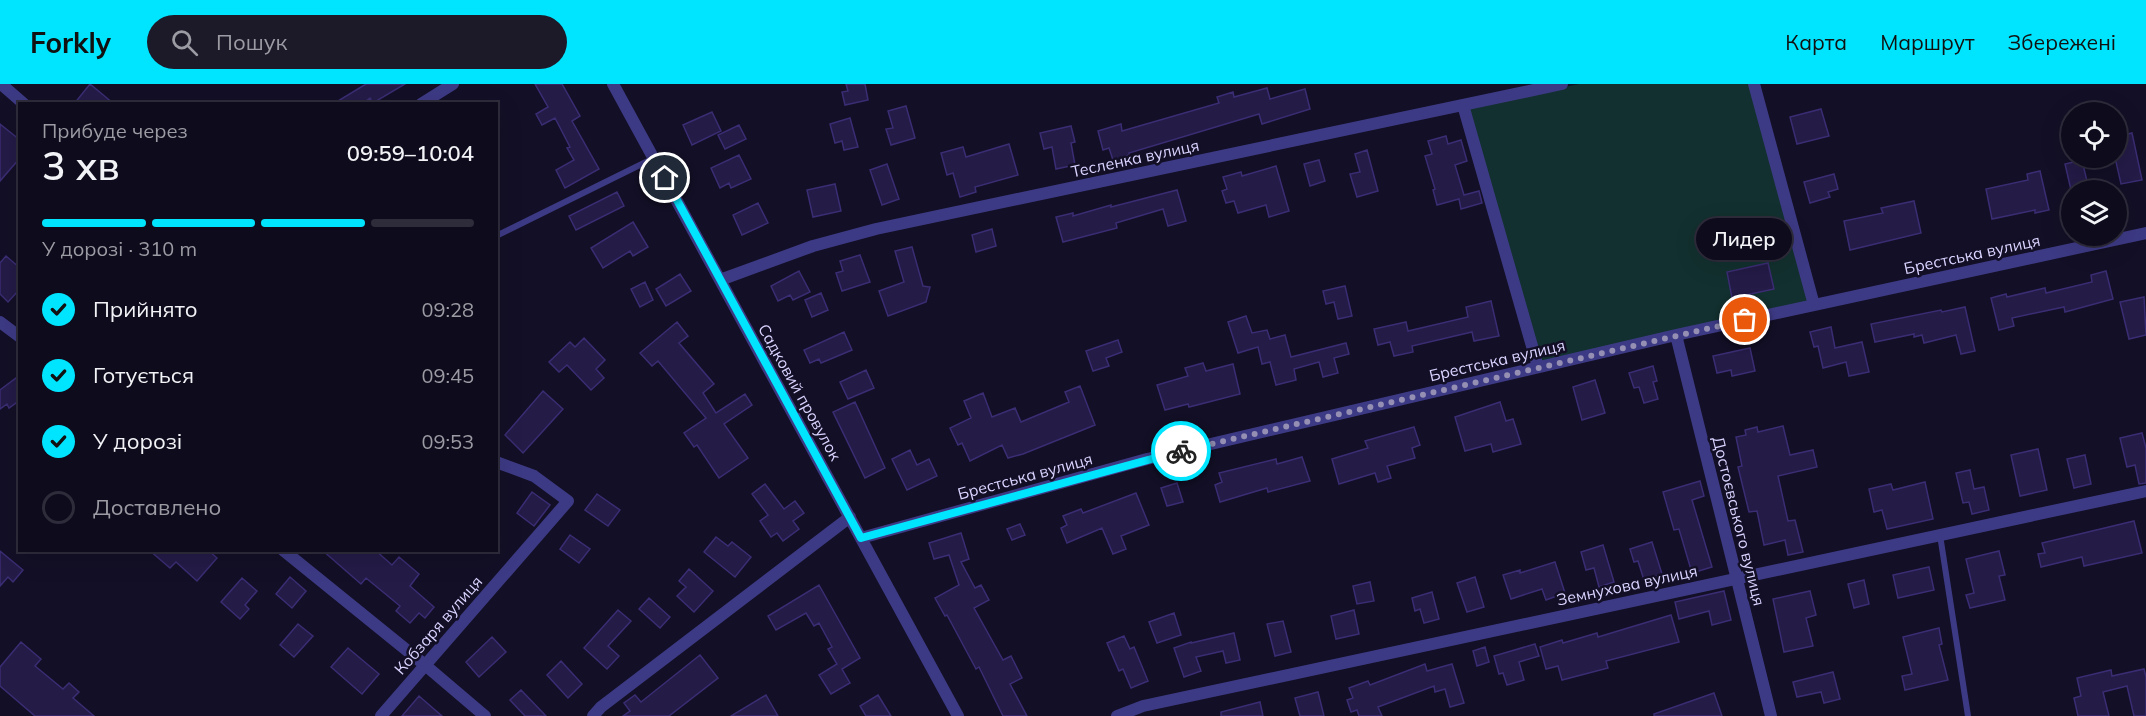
<!DOCTYPE html>
<html lang="uk">
<head>
<meta charset="utf-8">
<style>
  :root { --surface:#0e0b1c; --page:#1c1929; --text:#f1f3f6; --muted:#9b9ba3; --line:#2e2b3b; --accent:#00e5ff }
  body { margin:0; font-family:Mulish,sans-serif; background:var(--page); color:var(--text); height:100vh; display:flex; flex-direction:column; font-size:22px; white-space:nowrap }
  * { box-sizing:border-box; margin:0 }
  p { font-size:20px; color:var(--muted) }
  .icon { flex:none; width:33px; height:33px; fill:none; stroke:currentColor; stroke-width:2; stroke-linecap:round; stroke-linejoin:round }
  .map { position:relative; flex:1; overflow:hidden }
  .details { position:absolute; left:18px; top:18px; width:480px; height:450px; display:flex; flex-direction:column; background:var(--surface); border-radius:0px; box-shadow:0 6px 24px #0002,0 0 0 2px var(--line) }
  .details>* { flex:none }
  .tools { position:absolute; left:2061px; top:18px; display:grid; gap:12px }
  .tools a { display:grid; place-items:center; width:66px; height:66px; border-radius:50%; background:var(--surface); box-shadow:0 6px 24px #0002,0 0 0 2px var(--line); font-size:30px }
  .pin { position:absolute; display:grid; place-items:center; width:51px; height:51px; color:#fff; margin:-26px; border:3px solid #fff; border-radius:50%; box-shadow:0 2px 6px #0007 }
  .courier { position:absolute; display:grid; place-items:center; width:60px; height:60px; margin:-30px; border:4px solid #00e5ff; border-radius:50%; background:#fff; color:#222; box-shadow:0 2px 8px #0007 }
  .bubble { position:absolute; height:42px; border-radius:21px; background:var(--surface); box-shadow:0 6px 24px #0002,0 0 0 2px var(--line); font-size:20px; font-weight:600; line-height:42px; text-align:center }
  .overview em { font-style:normal; font-weight:600 }
  .overview div { display:flex; flex-direction:column-reverse }
  .overview { display:flex; align-items:center; justify-content:space-between; height:102px; padding:0 24px }
  h1 { font-size:39px; font-weight:600; line-height:45px }
  .bar { display:grid; grid-template-columns:repeat(4,1fr); gap:9px 6px; align-content:center; height:72px; padding:0 24px }
  .bar i { height:8px; border-radius:4px; background:var(--line) }
  .bar .active { background:var(--accent) }
  .bar p { grid-column:span 4 }
  ol { padding:0 24px; list-style:none }
  li { display:flex; align-items:center; gap:18px; height:66px }
  li p { margin-inline-start:auto }
  li .icon { padding:6px; border-radius:50%; background:var(--accent); color:#111; stroke-width:4 }
  li:last-child { color:var(--muted) }
  li i { width:33px; height:33px; border:3px solid var(--line); border-radius:50% }
  header { display:flex; align-items:center; gap:36px; box-sizing:border-box; height:84px; padding:0 30px; background:var(--accent); color:#111 }
  header strong { font-size:28px }
  nav { display:flex; gap:33px; margin-inline-start:auto; font-size:21px }
  .search { width:420px; height:54px; background:var(--page); display:flex; align-items:center; gap:15px; box-sizing:border-box; padding:0 21px; border-radius:33px; color:var(--muted); font-size:22px }
  .map>svg:first-child { display:block }
  .green { fill:#12302f }
  .building { fill:#241b47; stroke:#3b2d73; stroke-width:1.5 }
  .lines { fill:none; stroke-linecap:round; stroke-linejoin:round }
  .service { stroke:#3d3a85; stroke-width:6 }
  .minor { stroke:#3d3a85; stroke-width:12 }
  .done { stroke:#948fb3; stroke-width:6; stroke-dasharray:0 10.8 }
  .route { stroke:#00e5ff; stroke-width:8 }
  .labels { text-anchor:middle; stroke-width:5; stroke-linejoin:round; paint-order:stroke }
  .street-label { font-size:16px; fill:#d9d4ff; stroke:#130f26 }
</style>
</head>
<body>
<header>
<strong>Forkly</strong>
<div class="search"><svg class="icon" aria-label="search" viewBox="0 0 24 24"><circle cx="10" cy="10" r="6"/><path d="M15 15l6 6"/></svg>Пошук</div>
<nav><a>Карта</a><a>Маршрут</a><a>Збережені</a></nav>
</header>
<div class="map">
<svg width="2146" height="632" viewBox="0 0 2146 632">
  <rect width="100%" height="100%" fill="#130f26"/>
  <path class="green" d="M1579,0H1750L1809,218L1540,279L1467,24Z"/>
  <path class="building" d="M90,0L114,20H74Z
    M366,0H405L373,19L370,14L362,20H333Z
    M535,0H562L580,32L572,37L599,85L565,104L556,86L574,76L567,64L570,63L555,34L542,41L536,30L548,23Z
    M846,0H865L868,16L845,21L842,8L848,7Z
    M1267,4L1270,15L1305,5L1310,25L1262,40L1259,30L1129,69V71L1113,76L1109,64L1103,66L1098,47L1121,40L1122,47L1219,19L1217,13L1233,8L1234,13Z
    M906,22L915,54L891,61L886,45L893,44L888,27Z
    M1821,25L1829,52L1797,60L1790,33Z
    M712,28L721,47L692,61L683,41Z
    M850,34L858,63L844,66L842,57L835,59L830,40Z
    M0,40L20,56V74L0,97Z
    M739,41L746,55L725,65L718,51Z
    M1071,42L1075,58L1071,59L1075,81L1056,85L1052,63L1044,65L1040,49Z
    M2132,49L2142,96L2121,100L2116,78V53Z
    M1446,52L1448,60L1461,56L1467,77L1455,81L1464,111L1479,107L1482,119L1461,125L1459,115L1437,121L1433,106L1435,105L1425,72L1432,70L1428,57Z
    M1009,60L1018,91L975,103L976,108L960,113L953,89L947,91L941,69L963,63L966,73Z
    M1367,66L1378,107L1357,113L1350,90L1360,88L1355,70Z
    M739,71L751,95L731,104L729,99L720,104L711,84Z
    M1319,76L1325,97L1310,102L1304,80Z
    M2082,76L2089,106H2071L2065,80Z
    M887,80L899,115L882,121L870,86Z
    M1276,82L1289,127L1269,133L1266,121L1238,129L1234,117L1226,119L1222,107L1227,105L1223,93L1241,88L1242,92Z
    M2040,87L2049,126L2035,129V126L1992,135L1986,105L2028,96L2027,90Z
    M1834,90L1838,105L1828,108L1830,113L1810,119L1804,98Z
    M835,100L841,127L813,133L807,106Z
    M1177,106L1186,137L1168,142L1163,125L1116,139L1117,144L1063,158L1056,133L1073,129V132L1111,121V123Z
    M617,108L624,122L576,146L569,132Z
    M1914,117L1921,149L1850,166L1844,137L1883,129L1881,124Z
    M758,119L768,139L742,151L733,131Z
    M633,138L648,163L633,172L630,167L603,184L591,164Z
    M992,145L996,162L976,168L972,151Z
    M912,163L923,202L930,203L926,218L888,232L879,207L904,198L895,167Z
    M860,171L870,198L842,207L836,189L843,187L840,177Z
    M6,172L20,184V205L8,218L0,210V179Z
    M1768,179L1774,205L1732,214L1727,188Z
    M799,187L810,208L793,216L790,211L778,217L771,202Z
    M2106,187L2113,215L2065,228L2064,223L2012,234L2014,242L1999,246L1991,214L2006,210L2007,213L2045,204L2046,209L2092,198L2091,191Z
    M680,190L691,207L666,222L656,205Z
    M645,198L653,216L640,223L631,205Z
    M1345,202L1352,232L1338,235L1334,218L1326,220L1323,207Z
    M821,209L828,226L812,233L805,216Z
    M2144,213L2146,251L2129,255L2120,218Z
    M1491,217L1499,252L1474,257L1472,248L1412,262L1413,268L1394,272L1390,258L1378,261L1374,245L1406,238L1408,247L1468,233L1466,223Z
    M1965,223L1975,267L1961,270L1956,251L1924,259L1922,251L1914,253V250L1875,258L1871,240L1941,226L1942,228Z
    M1246,232L1252,249L1267,246L1270,255L1285,251L1291,273L1346,259L1349,270L1334,274L1338,289L1323,293L1319,278L1294,285L1296,296L1276,301L1270,278L1262,280L1258,263L1238,269L1228,238Z
    M677,238L688,252L679,259L714,300L703,309L716,329L745,310L752,321L724,340L748,374L719,394L697,361L694,363L684,349L706,334L658,277L652,282L640,269Z
    M1831,243L1835,264L1862,258L1869,288L1849,292L1846,278L1823,284L1818,262L1814,263L1810,248Z
    M844,248L852,266L821,279L819,275L810,279L804,266Z
    M584,254L605,276L596,285L604,294L591,306L567,281L559,288L549,278L570,258L575,263Z
    M1118,256L1122,268L1106,274L1109,282L1093,287L1086,267Z
    M1750,264L1755,287L1732,292L1731,286L1717,289L1713,272Z
    M1203,279L1206,287L1233,280L1240,310L1189,323L1188,320L1165,326L1157,301L1188,292L1185,284Z
    M1653,282L1657,297L1653,298L1658,315L1644,319L1639,303L1634,304L1629,289Z
    M866,286L874,304L848,315L840,298Z
    M20,291V316L9,324L7,320L0,325V306Z
    M1595,296L1605,329L1582,336L1573,303Z
    M1080,302L1095,341L1023,370L1008,374L1002,361L970,377L962,359L958,361L950,344L971,334L964,317L983,309L992,333L1015,324L1021,338L1069,318L1065,308Z
    M543,307L563,325L523,369L505,351Z
    M855,318L885,384L865,394L833,328Z
    M1500,318L1506,337L1513,335L1521,360L1493,368L1491,360L1465,367L1455,333Z
    M1783,342L1790,371L1813,366L1817,383L1778,392L1788,437L1795,436L1803,468L1788,471L1785,456L1764,461L1757,427L1749,428L1738,383L1742,382L1736,353L1746,351L1745,346L1757,343L1758,348Z
    M1414,343L1420,361L1412,364L1415,374L1387,382L1391,394L1378,398L1375,389L1339,400L1332,375L1368,364L1365,357Z
    M2142,349L2146,364V399L2139,400L2135,381L2127,383L2120,354Z
    M2038,365L2047,406L2020,412L2011,371Z
    M910,366L917,381L929,375L937,392L907,406L892,375Z
    M2085,371L2091,400L2074,404L2067,375Z
    M1302,373L1310,397L1268,408L1267,404L1220,418L1215,401L1222,398L1219,389L1276,375L1277,380Z
    M1970,386L1974,405L1984,403L1989,426L1972,430L1969,418L1963,419L1956,389Z
    M1700,397L1704,412L1692,416L1712,483L1692,489L1679,445L1674,446L1663,408Z
    M1925,398L1933,435L1887,445L1882,426L1874,428L1869,405L1891,400L1893,406Z
    M1177,399L1183,418L1167,422L1161,404Z
    M765,400L784,425L795,417L804,429L793,437L799,445L783,457L777,449L771,453L760,437L768,431L752,410Z
    M532,408L550,421L534,442L517,429Z
    M1136,409L1149,441L1121,452L1126,465L1113,470L1102,444L1067,459L1061,444L1067,441L1063,432L1081,425L1083,429Z
    M597,410L620,426L608,442L585,426Z
    M2134,437L2142,469L2084,482L2082,473L2041,483L2038,470L2045,469L2042,459Z
    M1020,440L1025,451L1012,456L1007,445Z
    M961,449L969,475L961,478L975,504L981,501L989,516L974,524L1003,576L1011,572L1022,594L1010,600L1027,632H1003L979,583L976,585L947,531L945,532L935,514L959,501L949,471L934,475L929,459Z
    M570,451L590,465L579,479L560,465Z
    M716,453L728,462L732,458L751,473L735,493L704,468Z
    M1652,458L1662,490L1644,496L1638,477L1634,478L1630,465Z
    M1603,461L1614,498L1599,503L1594,484L1586,486L1581,468Z
    M149,466H208L217,474L197,497L176,478L170,484Z
    M322,466H375L392,481L399,473L419,490L410,502L434,523L425,534L419,529L410,539L396,527L400,522L366,494L361,500Z
    M0,467L23,486L13,498L8,493L0,502Z
    M1999,467L2005,491L1999,492L2005,516L1970,524L1966,511L1974,509L1966,475Z
    M1555,478L1565,509L1546,516L1542,505L1511,515L1503,491L1520,486V489Z
    M1929,483L1934,506L1898,514L1893,491Z
    M689,485L713,507L694,528L677,512L686,503L679,497Z
    M290,493L306,507L292,524L276,510Z
    M1475,493L1484,523L1467,528L1457,499Z
    M242,494L257,507L245,521L249,525L240,535L221,518Z
    M1864,496L1869,520L1854,524L1848,500Z
    M1370,498L1374,517L1357,520L1353,502Z
    M819,501L860,574L842,585L850,599L831,610L819,591L837,580L828,565L832,563L819,539L814,542L806,529L776,546L768,532Z
    M1724,507L1731,536L1712,541L1709,527L1679,535L1675,518Z
    M1810,507L1816,531L1806,534L1813,562L1784,568L1773,515Z
    M1432,508L1439,535L1424,539L1420,525L1415,527L1412,514Z
    M649,514L670,533L660,544L639,525Z
    M618,526L631,537L608,562L619,572L607,585L584,564Z
    M1354,526L1359,550L1336,555L1331,532Z
    M1174,529L1181,551L1157,559L1149,538Z
    M1671,531L1679,558L1606,577L1608,584L1562,596L1558,582L1546,585L1540,563L1562,556L1563,559L1597,549L1598,553Z
    M1283,537L1291,568L1275,572L1267,540Z
    M298,540L313,552L294,573L280,561Z
    M1939,544L1942,560L1939,561L1948,596L1905,606L1902,592L1912,590L1903,553Z
    M1234,549L1240,576L1226,579L1223,567L1196,573L1201,587L1184,593L1174,564L1191,558V559Z
    M1124,552L1130,565L1134,563L1148,597L1131,604L1123,585L1119,587L1107,559Z
    M492,553L506,568L479,593L466,578Z
    M21,558L41,575L35,582L63,605L69,599L79,608L73,614L94,632H35L0,602V583Z
    M1535,560L1539,572L1519,578L1524,596L1507,601L1503,589L1499,590L1494,572Z
    M1485,563L1489,578L1477,582L1473,567Z
    M348,564L379,590L362,610L331,583Z
    M700,571L718,594L669,632H623L630,627L624,619L635,611L641,618Z
    M561,577L582,600L568,614L547,591Z
    M1425,580L1427,587L1452,580L1464,619L1450,623L1445,605L1435,608L1434,602L1378,623L1382,632H1359L1357,626L1351,628L1347,616L1353,614L1349,604L1368,597L1370,601Z
    M2144,585L2146,593V632H2134L2127,602L2103,608L2109,632H2078L2074,614L2081,612L2077,594L2111,586L2112,592Z
    M1833,588L1840,615L1824,619L1821,608L1797,613L1793,598Z
    M521,606L546,632H525L510,616Z
    M1318,608L1324,632H1300L1295,614Z
    M1714,609L1722,632H1654V630Z
    M766,611L778,632H731Z
    M878,611L891,632H866L860,622Z
    M419,612L442,632H402Z
    M1260,618L1263,632H1221V628Z"/>
  <g class="lines">
    <path class="service" d="M496,152L654,74
      M1940,451L1968,632"/>
    <path class="minor" d="M1,0L24,20
      M613,0L958,632
      M1754,0L1814,221
      M421,20L453,0
      M1463,21L1538,283
      M720,196L813,162L876,145L1562,0
      M0,238L20,253
      M1676,251L1771,632
      M861,454L1147,375L1676,251L2146,149
      M283,466L425,581L485,632
      M381,632L568,417L534,392L496,378
      M593,632L601,623L850,433
      M1117,632L1143,622L2146,407"/>
  </g>
  <g class="lines">
    <path class="done" d="M1181,367L1745,236"/>
    <path class="route" d="M665,94L861,454L1181,367"/>
  </g>
  <g class="labels">
    <g class="street-label">
      <text transform="translate(1135 74) rotate(-12)" y="6">Тесленка вулиця</text>
      <text transform="translate(1972 170) rotate(-12)" y="6">Брестська вулиця</text>
      <text transform="translate(1497 276) rotate(-13)" y="6">Брестська вулиця</text>
      <text transform="translate(800 308) rotate(61)" y="6">Садковий провулок</text>
      <text transform="translate(1025 392) rotate(-15)" y="6">Брестська вулиця</text>
      <text transform="translate(1739 437) rotate(76)" y="6">Достоєвського вулиця</text>
      <text transform="translate(1627 501) rotate(-12)" y="6">Земнухова вулиця</text>
      <text transform="translate(438 541) rotate(-49)" y="6">Кобзаря вулиця</text>
    </g>
  </g>
</svg>
<div class="tools">
<a><svg class="icon" aria-label="locate" viewBox="0 0 24 24"><circle cx="12" cy="12" r="6"/><path d="M12 2v4M12 18v4M2 12h4M18 12h4"/></svg></a>
<a><svg class="icon" aria-label="layers" viewBox="0 0 24 24"><path d="M12 4l9 5-9 5-9-5zM3 14l9 5 9-5"/></svg></a>
</div>
<div class="pin" style="left:1745px;top:236px;background:#ea580c"><svg class="icon" aria-label="bag" viewBox="0 0 24 24"><path d="M5 8h14l-1 12H6zM9 8a3 3 0 0 1 6 0"/></svg></div>
<div class="pin" style="left:665px;top:94px;background:#1f2937"><svg class="icon" aria-label="home" viewBox="0 0 24 24"><path d="M3 11l9-7 9 7M6 9v11h12V9"/></svg></div>
<div class="courier" style="left:1181px;top:367px"><svg class="icon" aria-label="bike" viewBox="0 0 24 24"><circle cx="6" cy="16" r="4"/><circle cx="18" cy="16" r="4"/><path d="M6 16l4-8h5l3 8M10 8l3 8H6M13 5h3"/></svg></div>
<div class="bubble" style="left:1696px;top:134px;width:96px">Лидер</div>
<section class="details">
<div class="overview"><div><h1>3 хв</h1><p>Прибуде через</p></div><em>09:59–10:04</em></div>
<div class="bar"><i class="active"></i><i class="active"></i><i class="active"></i><i></i><p>У дорозі · 310 m</p></div>
<ol>
<li><svg class="icon" aria-label="check" viewBox="0 0 24 24"><path d="M5 12l5 5 9-10"/></svg>Прийнято<p>09:28</p></li>
<li><svg class="icon" aria-label="check" viewBox="0 0 24 24"><path d="M5 12l5 5 9-10"/></svg>Готується<p>09:45</p></li>
<li><svg class="icon" aria-label="check" viewBox="0 0 24 24"><path d="M5 12l5 5 9-10"/></svg>У дорозі<p>09:53</p></li>
<li><i></i>Доставлено</li>
</ol>
</section>
</div>
</body>
</html>
